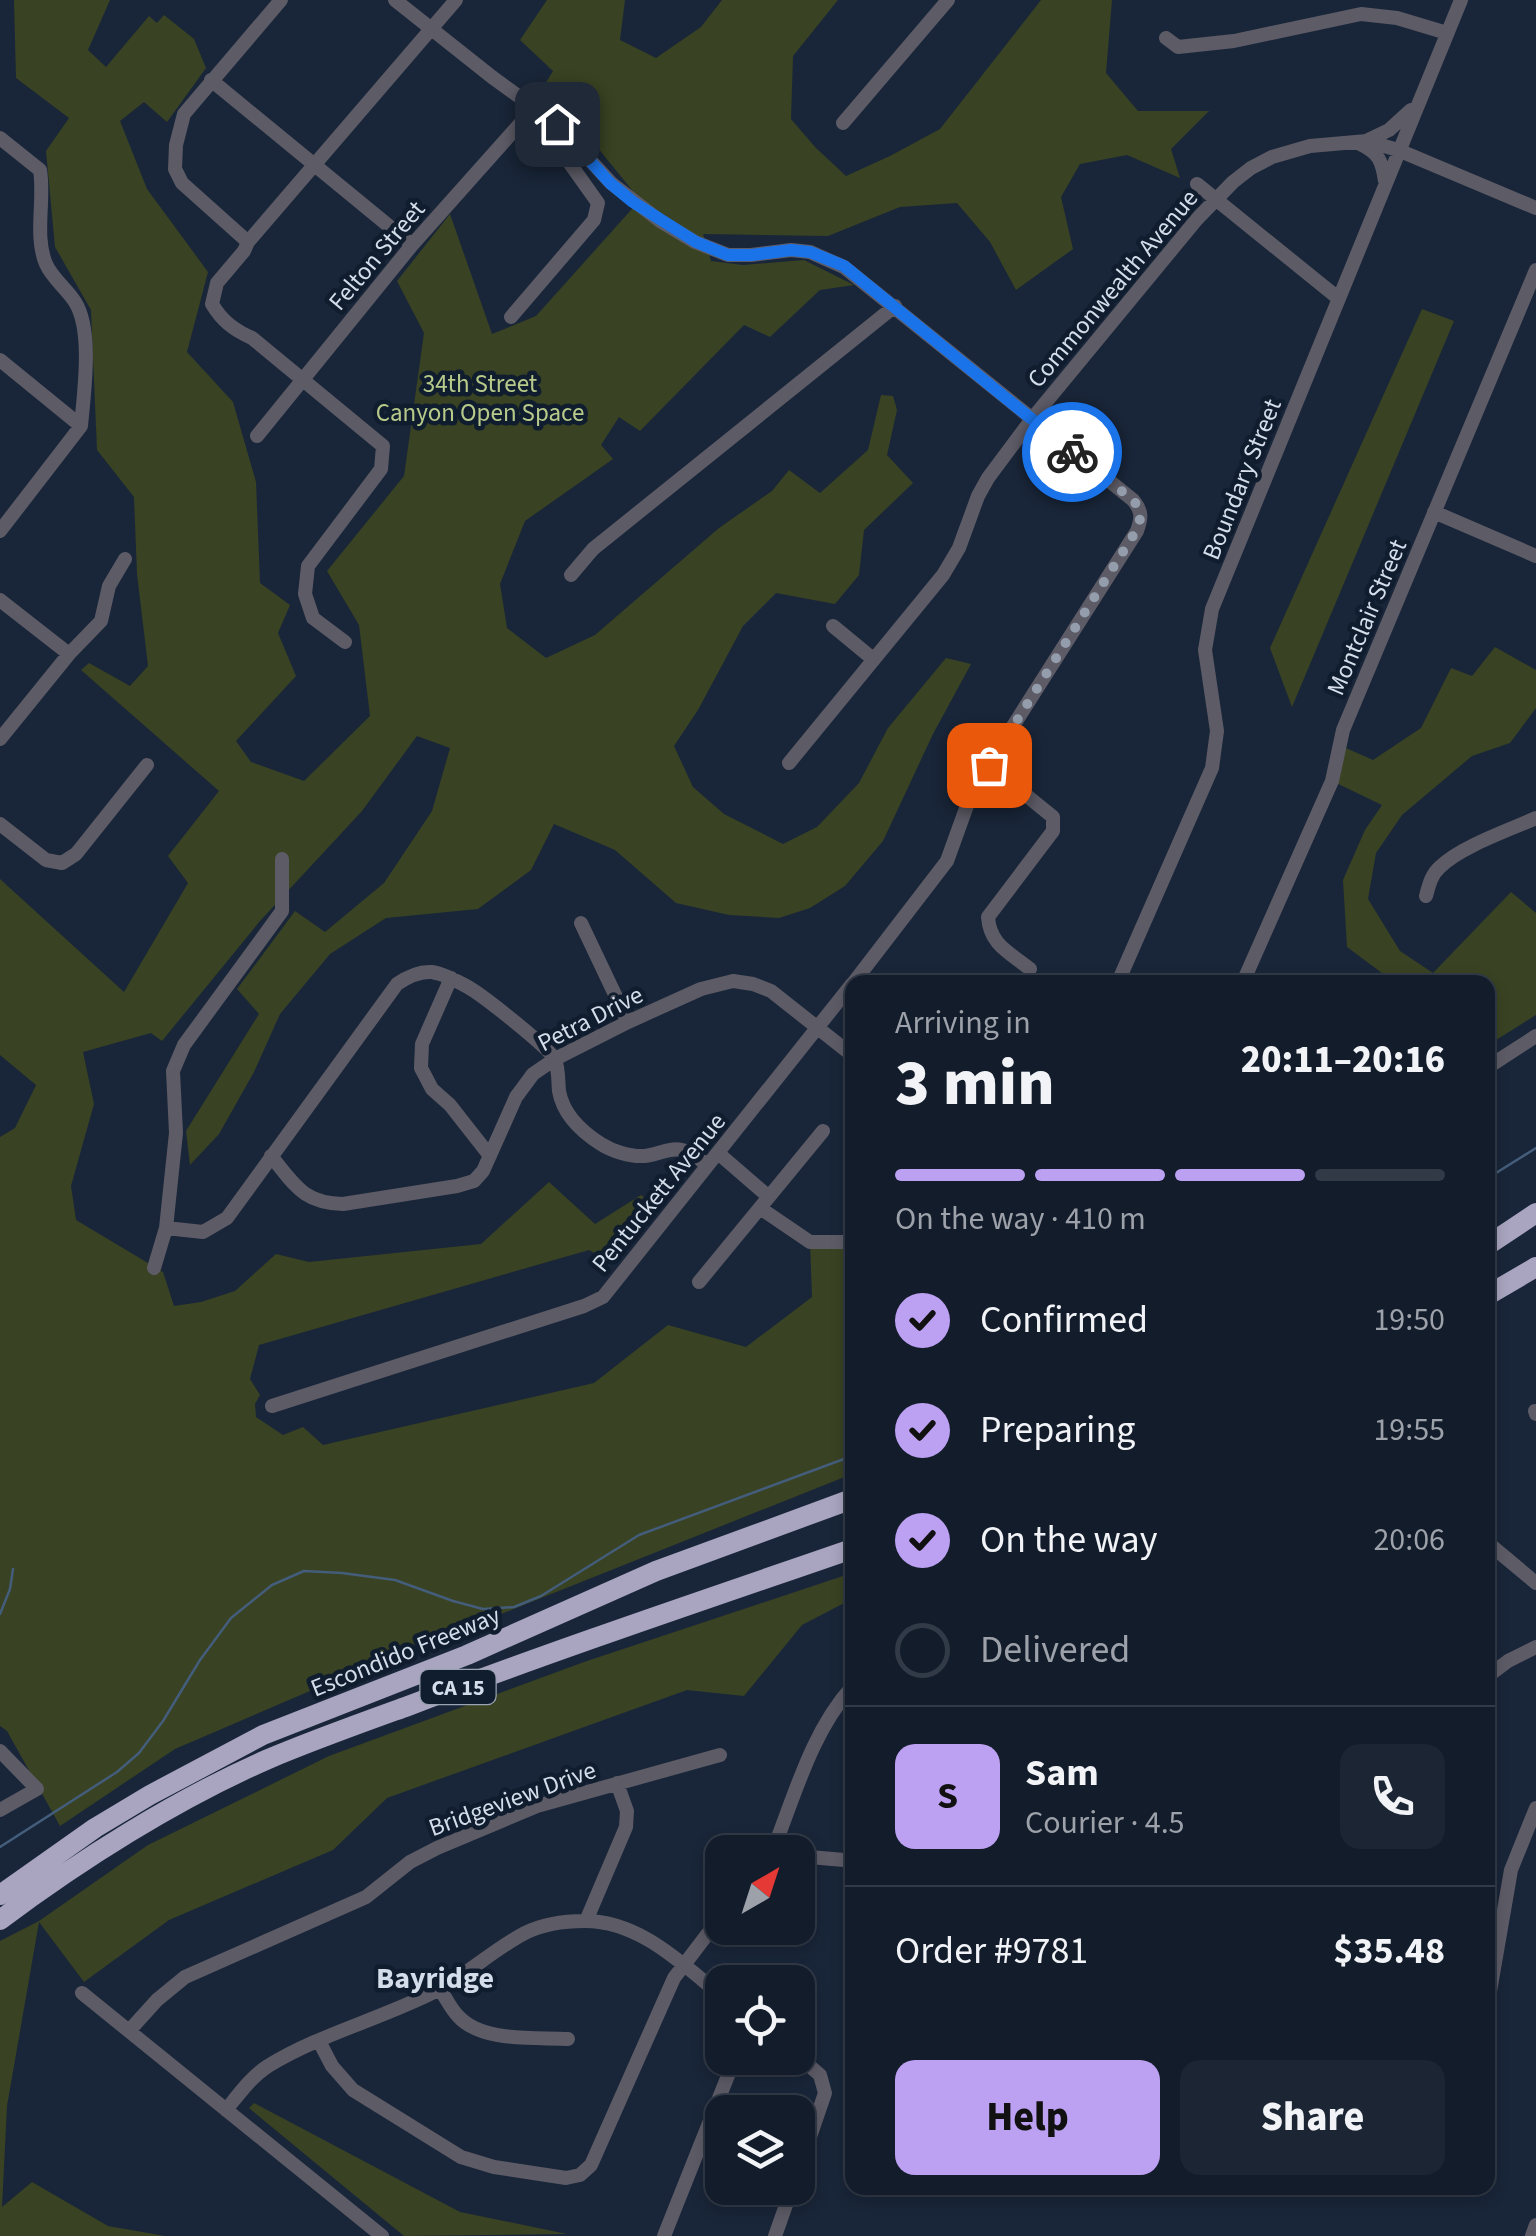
<!DOCTYPE html>
<html lang="en">
<head>
<meta charset="utf-8">
<style>
  :root { --surface:#131c2b; --page:#1c2533; --text:#f1f3f6; --muted:#9da1a9; --line:#323a47; --accent:#bca0f2 }
  body { margin:0; font-family:"Source Sans 3",sans-serif; background:var(--page); color:var(--text); height:100vh; display:flex; flex-direction:column; font-size:38px; white-space:nowrap }
  * { box-sizing:border-box; margin:0 }
  p { font-size:32px; color:var(--muted) }
  .icon { flex:none; width:55px; height:55px; fill:none; stroke:currentColor; stroke-width:2; stroke-linecap:round; stroke-linejoin:round }
  .map { position:relative; flex:1; overflow:hidden }
  .details { position:absolute; left:845px; top:975px; width:650px; height:1220px; display:flex; flex-direction:column; background:var(--surface); border-radius:20px; box-shadow:0 5px 15px #0003,0 0 0 2px var(--line) }
  .details>* { flex:none }
  .needle { width:65px; rotate:39deg }
  .buttons { position:absolute; left:705px; top:1835px; display:grid; gap:20px }
  .buttons a { display:grid; place-items:center; width:110px; height:110px; border-radius:20px; background:var(--surface); box-shadow:0 5px 15px #0003,0 0 0 2px var(--line); font-size:50px }
  .pin { position:absolute; display:grid; place-items:center; width:85px; height:85px; color:#fff; margin:-42px; border-radius:20px; box-shadow:0 5px 15px #0006 }
  .courier { position:absolute; display:grid; place-items:center; width:100px; height:100px; margin:-50px; border:8px solid #1a73e8; border-radius:50%; background:#fff; color:#222; box-shadow:0 2px 12px #0007 }
  .head em { font-style:normal; font-weight:800 }
  .head div { display:flex; flex-direction:column-reverse }
  .head { display:flex; align-items:center; justify-content:space-between; height:170px; padding:0 50px }
  h1 { font-size:65px; font-weight:800; line-height:75px }
  .bar { display:grid; grid-template-columns:repeat(4,1fr); gap:15px 10px; align-content:center; height:120px; padding:0 50px }
  .bar i { height:12px; border-radius:8px; background:var(--line) }
  .bar .selected { background:var(--accent) }
  .bar p { grid-column:span 4 }
  .line { display:flex; align-items:center; gap:25px; padding:0 50px; border-top:2px solid var(--line) }
  .line div { flex:1 }
  .round { display:grid; place-items:center; flex:none; width:105px; height:105px; border-radius:20px; background:var(--page) }
  ol { padding:0 50px; list-style:none }
  li { display:flex; align-items:center; gap:30px; height:110px }
  li p { margin-inline-start:auto }
  li .icon { padding:10px; border-radius:50%; background:var(--accent); color:#111; stroke-width:4 }
  li:last-child { color:var(--muted) }
  li i { width:55px; height:55px; border:5px solid var(--line); border-radius:50% }
  .cta { display:flex; gap:20px; margin-top:auto; padding:20px 50px }
  .cta a { flex:1; height:115px; border-radius:20px; background:var(--accent); color:#111; font-size:40px; font-weight:800; line-height:115px; text-align:center }
  .cta a+a { background:var(--page); color:var(--text) }
  .map>svg:first-child { display:block }
  .green { fill:#394222 }
  .lines { fill:none; stroke-linecap:round; stroke-linejoin:round }
  .stream { stroke:#435d7b; stroke-width:2.5 }
  .minor { stroke:#5d5b66; stroke-width:14 }
  .highway { stroke:#a9a4bf; stroke-width:20 }
  .done { stroke:#939dac; stroke-width:10; stroke-dasharray:0 18 }
  .route { stroke:#1a73e8; stroke-width:12 }
  .labels { text-anchor:middle; stroke-width:9; stroke-linejoin:round; paint-order:stroke }
  .shield { fill:#101d2f; stroke:#99a3b2; stroke-width:2.5 }
  .shield-label { font-size:22px; font-weight:bold; fill:#d4ddea }
  .street-label { font-size:25px; fill:#d4ddea; stroke:#101d2f }
  .park-label { font-size:25px; fill:#b7ca8a; stroke:#101d2f }
  .quarter-label { font-size:30px; font-weight:bold; fill:#d4ddea; stroke:#101d2f }
</style>
</head>
<body>
<div class="map">
<svg width="1536" height="2236" viewBox="0 0 1536 2236">
  <rect width="100%" height="100%" fill="#192639"/>
  <path class="green" d="M14,0H110L88,50L106,67L149,16L157,23L164,15L194,39L206,68L167,122L144,102L120,121L147,189L208,272L187,352L233,402L256,482L260,583L290,605L278,633L296,676L236,741L251,762L304,781L370,716L359,625L327,571L404,476L424,333L397,281L450,214L492,334L536,316L640,200L589,137L539,94L553,71L520,40L547,0H625L620,40L656,58L701,27L722,0H838L793,56L791,119L815,147L846,176L890,156L940,129L1041,0H1112L1106,73L1138,111H1209L1171,149L1180,178L1127,155L1080,164L1061,197L1073,249L1016,290L990,242L957,203L900,207L828,236L703,234L711,261L743,265L804,260L854,285L820,290L770,337L744,325L640,431L619,417L601,445L613,459L525,521L500,584L507,628L546,658L595,635L719,528L772,491L789,470L820,493L868,450L881,395L893,396L897,410L887,455L913,483L864,530L859,575L835,604L776,593L743,626L698,710L674,746L693,787L724,814L783,844L817,827L859,783L888,728L946,658L971,664L933,734L883,841L845,886L810,908L779,918L729,915L676,903L615,850L554,824L531,870L478,909L386,918L330,954L280,1014L254,1072L219,1134L190,1165L186,1131L259,1014L237,989L295,911L325,932L384,883L432,811L450,748L417,736L362,811L260,921L162,1041L151,1033L83,1052L94,1104L71,1186L76,1220L163,1272L174,1306L201,1302L235,1291L276,1254L309,1262L481,1244L549,1182L595,1224L641,1195L657,1206L614,1264L589,1250L259,1345L250,1379L260,1395L255,1404L256,1417L283,1435L303,1427L323,1445L594,1383L668,1325L746,1347L812,1297L810,1242H852V1474L338,1679L175,1749L60,1826L7,1731L0,1726V1137L15,1128L36,1085L0,1055V879L124,992L188,883L168,856L219,791L81,670L89,663L130,686L148,666L137,574L134,497L97,450L91,310L55,247L46,151L69,118L16,78Z
    M1422,309L1454,321L1292,707L1270,648Z
    M1495,647L1536,670V708L1510,743L1472,756L1402,815L1376,853L1368,899L1400,951L1433,973L1511,892L1536,913V1015L1488,1045V982H1394L1347,947L1343,880L1365,830L1382,805L1332,781L1339,745L1373,760L1421,728L1451,668L1472,676Z
    M852,1573V1599L802,1625L744,1696L687,1690L387,1798L333,1850L169,1920L84,1982L39,1922L7,2106L2,2207L32,2182L108,2226L165,2236H0V1941L39,1921L148,1845L329,1756L584,1662Z
    M254,2103L460,2212L567,2234L404,2236L249,2108Z"/>
  <g class="lines">
    <path class="stream" d="M1488,1178L1536,1148
      M0,1614L10,1589L13,1569
      M0,1847L117,1772L139,1753L163,1721L200,1660L231,1618L272,1585L304,1571L342,1573L395,1580L453,1601L483,1609L514,1607L541,1596L639,1535L852,1456"/>
    <path class="minor" d="M395,0L492,77L557,124L611,183L660,221L695,242L728,255H751L791,250L810,252L844,267L1133,500C1142,511 1142,517 1137,531L973,789L947,861L854,982
      M1166,38L1178,47L1234,41L1361,14L1397,18L1447,33
      M211,80L412,245
      M843,123L948,0
      M0,138L40,170C45,200 34,236 46,264C52,278 67,289 75,302C93,330 84,392 81,426
      M1368,140L1389,130L1411,110
      M1360,144C1379,153 1382,161 1385,181
      M1197,184L1338,298
      M248,242L182,183L175,169L176,145L184,114L281,0
      M511,317L594,220L598,203L566,158L523,121
      M0,360L81,426
      M257,436L412,245L535,107
      M1434,512L1536,556
      M0,531L81,426
      M571,575L593,549L895,306
      M0,600L69,654
      M833,626L873,659
      M345,642L313,618L305,594L308,566L381,469L383,446L252,338C234,330 222,321 212,304L217,283L244,251L248,242L456,0
      M0,739L69,654L101,621L109,586L125,559
      M789,763L943,575L959,548L978,496L988,478L1032,419L1197,219L1233,182L1251,168L1272,157L1310,146L1367,141L1398,150L1536,208
      M989,765L1053,817V831L988,917C990,945 1009,952 1030,969
      M0,824L46,860L62,863L76,854L147,765
      M1426,896C1429,885 1431,875 1440,867C1460,847 1509,830 1536,818
      M581,923L628,1022
      M451,978L422,1044L421,1068L432,1089L450,1105L490,1156
      M1118,982L1212,768L1217,731L1205,650L1212,609L1461,0
      M1243,982L1332,781L1343,730L1536,270
      M1488,1067L1536,1036
      M718,1153L769,1197
      M271,1156C295,1185 303,1203 343,1204L457,1186L474,1181L483,1171L516,1097L533,1074L555,1059L628,1022L701,989L733,981L753,984L771,991L852,1055
      M760,1208L810,1242H852
      M166,1228L203,1232L227,1218L397,984C407,977 419,971 432,972C444,974 457,981 468,987C482,995 550,1048 555,1060C559,1069 558,1082 559,1091C563,1114 582,1132 601,1144C612,1151 630,1157 644,1156C657,1155 669,1147 682,1150C691,1152 700,1160 708,1165
      M154,1268L166,1228L176,1133L173,1071L184,1045L282,911V859
      M699,1282L823,1131
      M272,1406L584,1306L603,1297L852,984
      M1535,1411L1536,1414
      M1488,1543L1536,1583
      M1488,1676L1508,1661L1536,1647
      M0,1751L37,1789L0,1810
      M770,1852L775,1845C796,1791 813,1730 852,1687
      M798,1856L844,1860L852,1859
      M586,1921L626,1827L627,1811L617,1783
      M440,1989C446,1998 451,2009 458,2016C482,2043 536,2037 568,2039
      M82,1993L382,2236
      M1488,2003L1511,1870L1536,1808
      M129,2031L157,2000L185,1977L366,1897L410,1862L437,1848L537,1806L720,1755
      M319,2041L332,2066L353,2090L461,2157L494,2167L566,2178L580,2175L591,2165L674,1978L722,1915
      M798,2056L820,2075L825,2093L798,2172
      M226,2110C239,2094 251,2077 268,2066C320,2034 381,2019 436,1991C467,1975 494,1949 525,1933C543,1924 565,1921 585,1921C640,1921 682,1964 722,1996
      M664,2236L735,2058
      M775,2236L792,2188
      M1532,2236L1536,2225"/>
    <path class="highway" d="M1488,1245L1536,1213
      M1488,1295L1536,1267
      M0,1895L95,1828L150,1795L263,1735L467,1655L656,1571L852,1499
      M0,1920C80,1860 175,1800 266,1760C313,1740 361,1723 408,1706C555,1650 704,1600 852,1549"/>
  </g>
  <g class="lines">
    <path class="done" d="M989,765L1136,531C1142,517 1142,511 1133,500L1072,452"/>
    <path class="route" d="M557,124L610,183L633,202L696,242L728,255H751L791,250L810,252L844,266L1072,452"/>
  </g>
  <g class="labels">
    <rect class="shield" x="420.5" y="1670" width="75" height="34" rx="8"/>
    <g class="shield-label">
      <text x="458" y="1695">CA 15</text>
    </g>
    <g class="street-label">
      <text transform="translate(376 255) rotate(-50)" y="9">Felton Street</text>
      <text transform="translate(1112 288) rotate(-50)" y="9">Commonwealth Avenue</text>
      <text transform="translate(1241 479) rotate(-68)" y="9">Boundary Street</text>
      <text transform="translate(1366 617) rotate(-67)" y="9">Montclair Street</text>
      <text transform="translate(590 1018) rotate(-27)" y="9">Petra Drive</text>
      <text transform="translate(658 1192) rotate(-51)" y="9">Pentuckett Avenue</text>
      <text transform="translate(405 1651) rotate(-22)" y="9">Escondido Freeway</text>
      <text transform="translate(512 1798) rotate(-20)" y="9">Bridgeview Drive</text>
    </g>
    <g class="park-label">
      <text x="480" y="392">34th Street<tspan x="480" dy="29">Canyon Open Space</tspan></text>
    </g>
    <g class="quarter-label">
      <text x="435" y="1988">Bayridge</text>
    </g>
  </g>
</svg>
<div class="buttons">
<a><svg class="needle" viewBox="-14 -14 28 28"><path d="M0-13l5 13h-10z" fill="#e53935"/><path d="M0 13l5-13h-10z" fill="#9da1a9"/></svg></a>
<a><svg class="icon" aria-label="locate" viewBox="0 0 24 24"><circle cx="12" cy="12" r="6"/><path d="M12 2v4M12 18v4M2 12h4M18 12h4"/></svg></a>
<a><svg class="icon" aria-label="layers" viewBox="0 0 24 24"><path d="M12 4l9 5-9 5-9-5zM3 14l9 5 9-5"/></svg></a>
</div>
<div class="pin" style="left:989px;top:765px;background:#ea580c"><svg class="icon" aria-label="bag" viewBox="0 0 24 24"><path d="M5 8h14l-1 12H6zM9 8a3 3 0 0 1 6 0"/></svg></div>
<div class="pin" style="left:557px;top:124px;background:#1f2937"><svg class="icon" aria-label="home" viewBox="0 0 24 24"><path d="M3 11l9-7 9 7M6 9v11h12V9"/></svg></div>
<div class="courier" style="left:1072px;top:452px"><svg class="icon" aria-label="bike" viewBox="0 0 24 24"><circle cx="6" cy="16" r="4"/><circle cx="18" cy="16" r="4"/><path d="M6 16l4-8h5l3 8M10 8l3 8H6M13 5h3"/></svg></div>
<section class="details">
<div class="head"><div><h1>3 min</h1><p>Arriving in</p></div><em>20:11–20:16</em></div>
<div class="bar"><i class="selected"></i><i class="selected"></i><i class="selected"></i><i></i><p>On the way · 410 m</p></div>
<ol>
<li><svg class="icon" aria-label="check" viewBox="0 0 24 24"><path d="M5 12l5 5 9-10"/></svg>Confirmed<p>19:50</p></li>
<li><svg class="icon" aria-label="check" viewBox="0 0 24 24"><path d="M5 12l5 5 9-10"/></svg>Preparing<p>19:55</p></li>
<li><svg class="icon" aria-label="check" viewBox="0 0 24 24"><path d="M5 12l5 5 9-10"/></svg>On the way<p>20:06</p></li>
<li><i></i>Delivered</li>
</ol>
<div class="line" style="height:180px"><b class="round" style="background:var(--accent);color:#111">S</b><div><b>Sam</b><p>Courier · 4.5</p></div><a class="round"><svg class="icon" aria-label="phone" viewBox="0 0 24 24"><path d="M5 4h4l2 5-3 2q2 4 5 5l2-3 5 2v4C11 20 4 13 5 4z"/></svg></a></div>
<div class="line" style="height:130px"><div>Order #9781</div><b>$35.48</b></div>
<div class="cta"><a>Help</a><a>Share</a></div>
</section>
</div>
</body>
</html>
